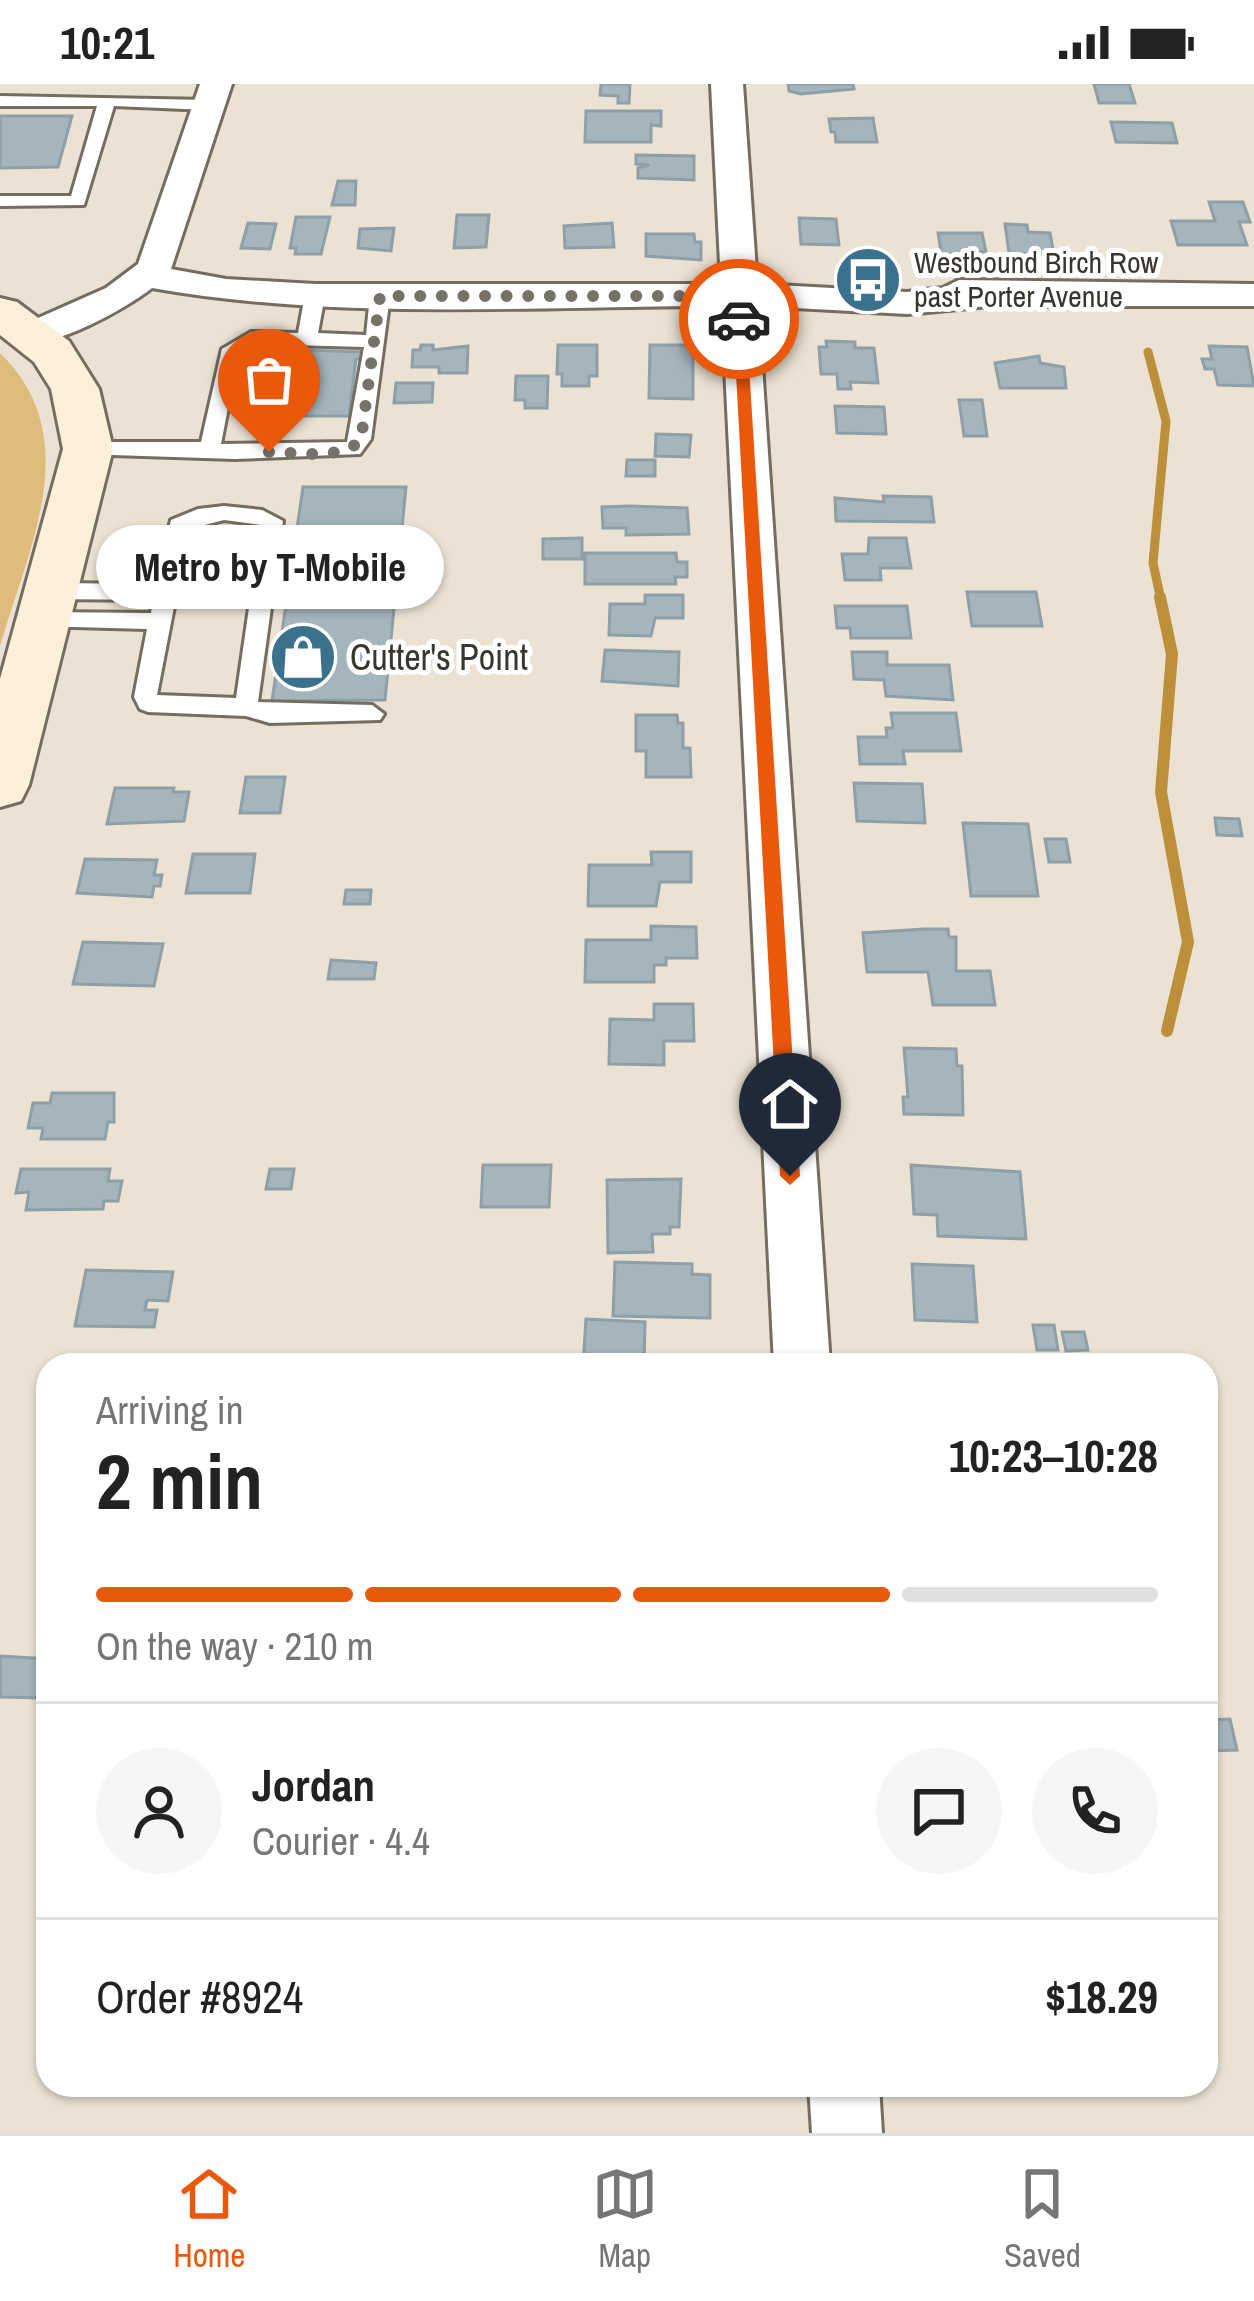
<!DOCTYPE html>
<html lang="en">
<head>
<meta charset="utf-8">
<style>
  :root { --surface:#fff; --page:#f6f6f6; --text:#222; --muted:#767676; --line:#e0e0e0; --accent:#ea580c }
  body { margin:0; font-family:"Archivo Narrow",sans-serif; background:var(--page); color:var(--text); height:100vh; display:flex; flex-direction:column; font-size:45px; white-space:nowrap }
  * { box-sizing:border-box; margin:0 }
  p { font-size:39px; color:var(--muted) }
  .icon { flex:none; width:66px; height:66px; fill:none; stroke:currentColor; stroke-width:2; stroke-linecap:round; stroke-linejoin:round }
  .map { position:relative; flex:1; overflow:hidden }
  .side { position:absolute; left:36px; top:1269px; width:1182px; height:744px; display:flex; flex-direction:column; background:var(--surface); border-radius:36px; box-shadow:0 3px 9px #0004 }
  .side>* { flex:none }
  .pin { position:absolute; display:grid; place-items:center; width:102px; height:102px; color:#fff; margin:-123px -51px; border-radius:50% 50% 50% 0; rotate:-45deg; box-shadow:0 0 12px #0007 }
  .pin .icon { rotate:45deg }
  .courier { position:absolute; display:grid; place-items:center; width:120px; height:120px; margin:-60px; border:9px solid #ea580c; border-radius:50%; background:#fff; color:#222; box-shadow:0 3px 15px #0007 }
  .bubble { position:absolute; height:84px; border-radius:42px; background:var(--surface); box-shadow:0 3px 9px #0004; font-size:39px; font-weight:700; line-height:84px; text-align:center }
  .head em { font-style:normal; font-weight:700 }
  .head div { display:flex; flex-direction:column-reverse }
  .head { display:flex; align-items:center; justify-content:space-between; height:204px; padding:0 60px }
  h1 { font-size:78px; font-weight:700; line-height:90px }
  .bar { display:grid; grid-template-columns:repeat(4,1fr); gap:18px 12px; align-content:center; height:144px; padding:0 60px }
  .bar i { height:15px; border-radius:9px; background:var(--line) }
  .bar .active { background:var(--accent) }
  .bar p { grid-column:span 4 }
  .line { display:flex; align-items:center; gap:30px; padding:0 60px; border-top:3px solid var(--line) }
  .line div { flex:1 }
  .round { display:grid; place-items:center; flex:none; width:126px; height:126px; border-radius:63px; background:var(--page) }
  .status { display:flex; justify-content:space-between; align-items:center; height:84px; padding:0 60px; background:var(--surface); direction:ltr }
  .status svg { height:33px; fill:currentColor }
  .tab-bar { display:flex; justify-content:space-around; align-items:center; height:168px; border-top:3px solid var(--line); background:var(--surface); font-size:33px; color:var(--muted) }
  .tab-bar a { display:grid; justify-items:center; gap:6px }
  .tab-bar .active { color:var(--accent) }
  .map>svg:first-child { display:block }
  .green { fill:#dfbb7c }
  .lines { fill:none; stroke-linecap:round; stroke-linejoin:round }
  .stream-far1 { stroke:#bc903a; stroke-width:9 }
  .stream { stroke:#bc903a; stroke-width:12 }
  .building { fill:#a4b5be; stroke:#8e9fa7; stroke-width:3 }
  .lane-casing { stroke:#756d60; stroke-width:6 }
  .street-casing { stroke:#756d60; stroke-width:6 }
  .secondary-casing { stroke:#756d60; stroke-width:6 }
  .lane { fill:#fff; fill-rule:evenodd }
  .street { fill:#fff; fill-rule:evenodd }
  .secondary { fill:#fcf0db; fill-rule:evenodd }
  .route { fill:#ea580c }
  .done { stroke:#777269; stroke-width:12; stroke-dasharray:0 21.6 }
  .labels { text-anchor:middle; stroke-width:10; stroke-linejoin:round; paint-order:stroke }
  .far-poi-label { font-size:30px; fill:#393630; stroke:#fff; text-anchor:start }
  .poi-label { font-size:36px; fill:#393630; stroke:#fff; text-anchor:start }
</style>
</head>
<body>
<div class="status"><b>10:21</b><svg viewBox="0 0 49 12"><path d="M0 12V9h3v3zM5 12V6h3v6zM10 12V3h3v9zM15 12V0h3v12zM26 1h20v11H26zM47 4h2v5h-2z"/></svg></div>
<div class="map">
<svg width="1254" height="2049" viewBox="0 0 1254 2049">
  <rect width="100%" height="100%" fill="#ebe2d3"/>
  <path class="green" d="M0,269C87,354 28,464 0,562Z"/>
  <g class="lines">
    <path class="stream-far1" d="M1148,268L1166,337L1153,479L1161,516"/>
    <path class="stream" d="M1160,513L1172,570L1161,708L1188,858L1167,947"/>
  </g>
  <path class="building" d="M601,0H630L629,19H618V12L600,11Z
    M788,0H853L854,5L801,10L789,7Z
    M1094,0H1129L1135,19H1099Z
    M586,27H661V42L651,41V58H585Z
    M0,32H72L58,83L0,84Z
    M873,34L877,58H836L835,48H831L829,35Z
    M1111,38L1172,39L1177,59L1116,58Z
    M636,71L694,72V96L638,94V84L649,81L636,80Z
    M338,97H356L355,121H332Z
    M1209,118H1243L1250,138H1239L1247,161H1178L1171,137H1215Z
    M457,131H489L486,163L454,164Z
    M296,133H330L321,170H295L296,164H290Z
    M799,134L836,135L839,161L801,160Z
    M248,139L276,140L270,165L241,164Z
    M612,139L614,163L565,164L564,142Z
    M1005,140L1027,141L1028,148L1050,149L1054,170L1009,169Z
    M394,144L391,167L358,164L360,145Z
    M938,149H982L986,168H971L972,174L941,168Z
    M646,150H694L695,158H701V176L646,172Z
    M826,257L855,258V264H874L878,299L850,298L851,305H838L837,290H821L819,263H827Z
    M421,261H433V266L468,262L467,289H439V283H412L413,266H420Z
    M558,261H597V292H589V302H562V290H557Z
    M650,261H693V315L649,314Z
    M1209,262L1247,263L1254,302L1218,301L1214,285H1205L1202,275H1212Z
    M277,265L362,268L361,275H356L349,332H271Z
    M1039,272L1040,279L1064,283L1066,304H1000L995,279Z
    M516,292H548L547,324H525V316H515Z
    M396,299H433L432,318L394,319Z
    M959,316H982L987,352H964Z
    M835,322L884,323L886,350L837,349Z
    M656,350L691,351L689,373L655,372Z
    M627,376H655V392H626Z
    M303,403H406L385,616L272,617Z
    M883,412L931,413L934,438L836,437L835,414L884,418Z
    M629,422L687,424L689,450L626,451V444H603L602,423Z
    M582,454V475H543V455Z
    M869,454H906L911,484H880L881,496H845L842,470H868Z
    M585,469H676L677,478H687V493H675L676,500H585Z
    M967,508H1036L1042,542H972Z
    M645,511H683V534H655L651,552L609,551L610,520H645Z
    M835,522H907L911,554H851L850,544H837Z
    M605,566L679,568L678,602L602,597Z
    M852,568H887V581H949L953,616L886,612L884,596L854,595Z
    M891,629H956L961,667H903L905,680H860L858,653H887L886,644H893Z
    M636,631H677L678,639H683V664H690L691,693H646V667H636Z
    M246,693H285L280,729H240Z
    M854,699L922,700L925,739L857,737Z
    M115,704H174L173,708H189L184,737L107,740Z
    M1215,734L1239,735L1242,752L1217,751Z
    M963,739L1028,740L1038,812H971Z
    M1045,755H1066L1070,778H1049Z
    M651,768H691V798H660L656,822H588L589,781H652Z
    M193,770H255L250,809H186Z
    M85,775L157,776L154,791H162L160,802H154L152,813L77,809Z
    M346,806H371L370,820H344Z
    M651,842L696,843L697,874H666V881H654V898H585L586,856H651Z
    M924,845H948L949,853H956V887H990L995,921H933L928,888H867L863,849Z
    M83,858L163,860L154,902L73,900Z
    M331,876L376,879L374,895H328Z
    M654,920H693L694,957H664V981L609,980L610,935L654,936Z
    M904,964L956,965L957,982H962L963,1031L904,1030L903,1013H908Z
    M52,1009H114V1038H108L105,1055H41L43,1044H28L33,1019H50Z
    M483,1081H551L549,1123H481Z
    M911,1081L1020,1088L1026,1155L938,1152L937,1131L914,1130Z
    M21,1085H110L108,1097H122L118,1117H104L103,1125L26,1126L29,1108L16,1109Z
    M270,1085H294L291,1105H266Z
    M681,1095L679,1143H670V1150H652L653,1168L608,1169L607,1096Z
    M615,1178L692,1180V1190L710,1191V1234L613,1232Z
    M912,1180L973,1182L977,1238L915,1236Z
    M86,1186L173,1188L168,1217L147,1216L145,1226H157L154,1243L75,1242Z
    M586,1235L645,1238L644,1281H583Z
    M1033,1241H1054L1058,1266H1037Z
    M1062,1248H1084L1088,1266L1066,1267Z
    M0,1572L48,1575L41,1614L0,1613Z
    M1230,1635L1237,1666L1209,1667L1206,1636Z"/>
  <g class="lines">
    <g class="lane-casing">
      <path id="lane" d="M0,12L208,16L217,21L208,26L114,22L84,121L0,122V112H71L97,22H0Z
        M315,205L325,211L318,249L366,251L370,212L380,206L390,212L371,355L360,370L235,375L81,370L78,365L88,358H201L222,265L251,248L298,249L305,211ZM255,260L364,263L347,358L221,360L238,272Z
        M224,422L262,426L283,437L258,618L372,621L384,630L380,636L270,639L246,632L148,628L140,625L134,613L147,545L36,542L33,536L44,528L151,529L153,516L52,515L41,507L52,499L156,500L171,436L198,425ZM224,436L261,441L236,614L157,611L189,445Z"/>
    </g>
    <g class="street-casing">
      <path id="street" d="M200,0H232L171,185L226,195L315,200H721L711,0H743L757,200L907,208L943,204L959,196L1254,200V222H989L907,230L758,222L830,1281H774L722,222C534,222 338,237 152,204C127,224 52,266 20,258L15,250L20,242L106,204L138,180Z
        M809,2001H879L882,2049H812Z"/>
    </g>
    <g class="secondary-casing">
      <path id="secondary" d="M0,214L17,218L69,257L99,305L113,365L29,701L21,717L0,723V595L63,365L51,305L34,278L0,251Z"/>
    </g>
    <use href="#lane" class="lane"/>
    <use href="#street" class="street"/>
    <use href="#secondary" class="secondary"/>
  </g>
  <path class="route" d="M739,231L746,235L800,1092L790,1101L780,1092L733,235Z"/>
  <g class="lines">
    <path class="done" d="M269,368C297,368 341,377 361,356L380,212H739V235"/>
  </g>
  <defs>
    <g id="bus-disc" transform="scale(3.45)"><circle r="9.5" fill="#3a718c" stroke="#fff"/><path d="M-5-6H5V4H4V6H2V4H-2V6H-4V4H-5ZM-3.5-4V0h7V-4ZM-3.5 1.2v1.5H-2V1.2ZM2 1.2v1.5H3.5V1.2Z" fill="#fff"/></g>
    <g id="shop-disc" transform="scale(3.45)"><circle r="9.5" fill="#3a718c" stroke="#fff"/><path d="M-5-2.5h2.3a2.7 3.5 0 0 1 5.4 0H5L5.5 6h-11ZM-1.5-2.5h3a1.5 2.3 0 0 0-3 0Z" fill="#fff"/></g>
  </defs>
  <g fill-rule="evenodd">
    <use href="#bus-disc" x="868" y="196"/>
    <use href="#shop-disc" x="303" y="573"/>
  </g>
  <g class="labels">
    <g class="far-poi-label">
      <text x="914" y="189">Westbound Birch Row<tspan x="914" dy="34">past Porter Avenue</tspan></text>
    </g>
    <g class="poi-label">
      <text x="350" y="586">Cutter's Point</text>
    </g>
  </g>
</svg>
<div class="pin" style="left:269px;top:368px;background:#ea580c"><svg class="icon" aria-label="bag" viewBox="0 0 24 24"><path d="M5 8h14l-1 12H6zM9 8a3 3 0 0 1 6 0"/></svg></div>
<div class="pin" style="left:790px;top:1092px;background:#1f2937"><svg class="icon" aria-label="home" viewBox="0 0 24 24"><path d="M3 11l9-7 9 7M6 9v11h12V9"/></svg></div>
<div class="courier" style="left:739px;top:235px"><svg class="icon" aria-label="car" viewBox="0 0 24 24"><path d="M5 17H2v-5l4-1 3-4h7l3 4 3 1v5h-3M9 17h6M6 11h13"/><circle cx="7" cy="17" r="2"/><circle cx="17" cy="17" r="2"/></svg></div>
<div class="bubble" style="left:96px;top:441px;width:348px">Metro by T-Mobile</div>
<section class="side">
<div class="head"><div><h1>2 min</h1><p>Arriving in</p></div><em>10:23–10:28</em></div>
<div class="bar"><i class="active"></i><i class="active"></i><i class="active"></i><i></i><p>On the way · 210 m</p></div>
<div class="line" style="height:216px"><a class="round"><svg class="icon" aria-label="person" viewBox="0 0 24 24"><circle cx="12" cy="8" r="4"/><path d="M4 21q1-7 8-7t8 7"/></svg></a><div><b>Jordan</b><p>Courier · 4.4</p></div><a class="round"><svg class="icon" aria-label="chat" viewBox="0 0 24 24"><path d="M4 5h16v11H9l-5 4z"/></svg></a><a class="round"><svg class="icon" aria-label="phone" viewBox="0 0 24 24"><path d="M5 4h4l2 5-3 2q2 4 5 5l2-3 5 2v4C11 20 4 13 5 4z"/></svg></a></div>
<div class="line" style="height:156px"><div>Order #8924</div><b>$18.29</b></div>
</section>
</div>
<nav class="tab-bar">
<a class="active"><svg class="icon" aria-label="home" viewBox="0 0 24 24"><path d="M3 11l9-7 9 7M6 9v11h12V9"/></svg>Home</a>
<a><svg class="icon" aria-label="map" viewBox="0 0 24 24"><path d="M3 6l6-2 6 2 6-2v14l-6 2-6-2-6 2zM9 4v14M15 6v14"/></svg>Map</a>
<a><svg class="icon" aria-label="saved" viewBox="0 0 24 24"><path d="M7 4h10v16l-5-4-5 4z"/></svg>Saved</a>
</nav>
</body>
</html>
